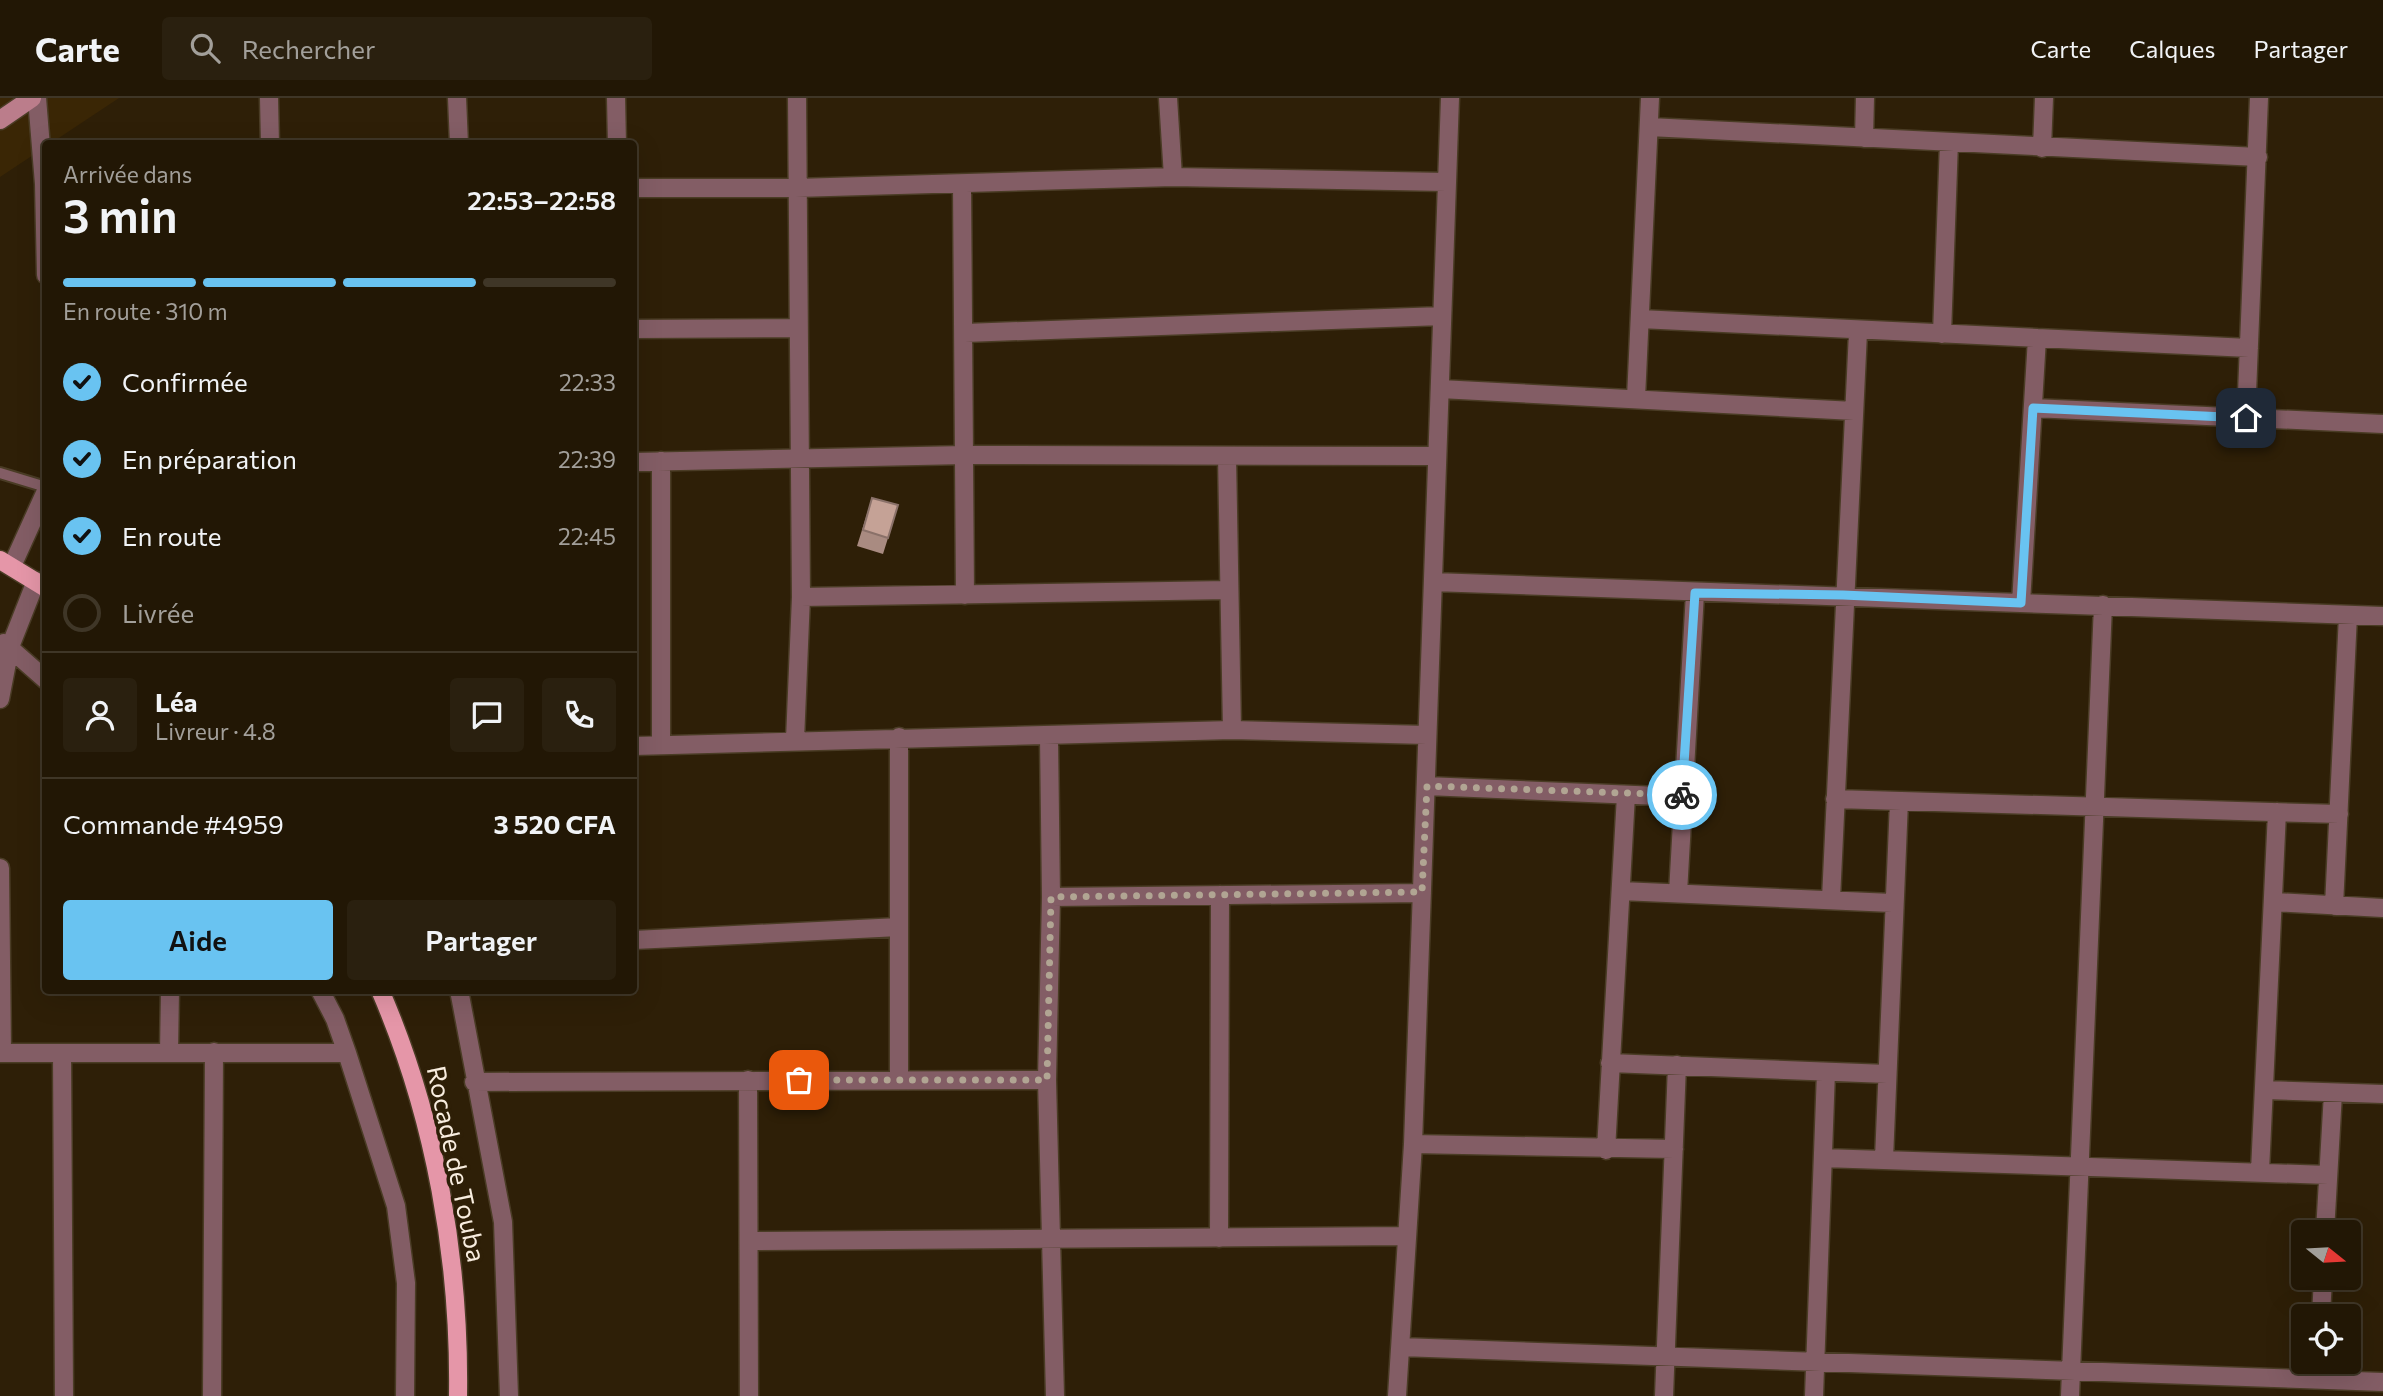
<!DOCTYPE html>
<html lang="fr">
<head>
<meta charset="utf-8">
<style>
  :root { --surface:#221705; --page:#2a200f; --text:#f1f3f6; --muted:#a29f9a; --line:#3f3627; --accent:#69c3f1 }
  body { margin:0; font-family:Commissioner,sans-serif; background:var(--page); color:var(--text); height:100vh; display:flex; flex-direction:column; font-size:26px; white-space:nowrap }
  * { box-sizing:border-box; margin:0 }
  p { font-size:23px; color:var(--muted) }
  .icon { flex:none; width:38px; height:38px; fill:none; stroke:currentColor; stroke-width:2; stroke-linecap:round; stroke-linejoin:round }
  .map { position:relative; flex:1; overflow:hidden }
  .panel { position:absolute; left:42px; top:42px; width:595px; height:854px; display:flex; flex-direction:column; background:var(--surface); border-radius:7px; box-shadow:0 7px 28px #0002,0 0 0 2px var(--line) }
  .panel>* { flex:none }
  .needle { width:46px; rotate:108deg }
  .fabs { position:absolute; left:2291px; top:1122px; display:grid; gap:14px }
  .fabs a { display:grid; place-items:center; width:70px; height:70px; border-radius:7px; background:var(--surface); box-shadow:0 7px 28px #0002,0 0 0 2px var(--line); font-size:35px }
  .pin { position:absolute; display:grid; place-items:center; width:60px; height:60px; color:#fff; margin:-30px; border-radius:14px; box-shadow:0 4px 10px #0006 }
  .courier { position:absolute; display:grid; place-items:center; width:70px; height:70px; margin:-35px; border:5px solid #69c3f1; border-radius:50%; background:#fff; color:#222; box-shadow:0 2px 9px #0007 }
  .headline em { font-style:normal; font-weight:600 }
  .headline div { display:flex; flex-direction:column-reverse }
  .headline { display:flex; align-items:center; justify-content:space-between; height:119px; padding:0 21px }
  h1 { font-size:46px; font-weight:600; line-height:52px }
  .bar { display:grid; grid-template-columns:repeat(4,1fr); gap:10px 7px; align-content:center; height:84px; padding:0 21px }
  .bar i { height:9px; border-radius:5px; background:var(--line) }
  .bar .selected { background:var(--accent) }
  .bar p { grid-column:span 4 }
  .line { display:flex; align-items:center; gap:18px; padding:0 21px; border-top:2px solid var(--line) }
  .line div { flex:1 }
  .round { display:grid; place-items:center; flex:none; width:74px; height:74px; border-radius:7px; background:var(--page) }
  ol { padding:0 21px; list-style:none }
  li { display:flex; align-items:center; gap:21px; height:77px }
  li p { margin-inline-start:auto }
  li .icon { padding:7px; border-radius:50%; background:var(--accent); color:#111; stroke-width:4 }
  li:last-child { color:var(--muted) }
  li i { width:38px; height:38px; border:4px solid var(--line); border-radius:50% }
  .primary-button { display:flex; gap:14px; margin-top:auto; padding:14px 21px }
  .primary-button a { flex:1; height:80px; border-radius:7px; background:var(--accent); color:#111; font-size:28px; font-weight:600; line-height:80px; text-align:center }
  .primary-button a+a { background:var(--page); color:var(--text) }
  header { display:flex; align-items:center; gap:42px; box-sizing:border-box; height:98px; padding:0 35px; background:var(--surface); border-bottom:2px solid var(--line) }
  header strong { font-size:33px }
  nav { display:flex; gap:38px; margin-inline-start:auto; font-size:24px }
  .search { width:490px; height:63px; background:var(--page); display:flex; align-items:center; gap:18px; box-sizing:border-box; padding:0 24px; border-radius:7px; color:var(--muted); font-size:26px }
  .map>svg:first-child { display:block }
  .built { fill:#3a2605 }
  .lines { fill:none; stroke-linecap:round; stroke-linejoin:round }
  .lane-casing { stroke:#4a3c25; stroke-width:14 }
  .street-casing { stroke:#4a3c25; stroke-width:21 }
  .secondary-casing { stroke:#4a3c25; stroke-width:21 }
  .primary-casing { stroke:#4a3c25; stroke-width:21 }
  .lane { stroke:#835d65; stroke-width:10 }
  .street { stroke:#835d65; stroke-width:18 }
  .secondary { stroke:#bb7d8b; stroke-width:18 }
  .primary { stroke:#e596a8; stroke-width:18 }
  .wall { fill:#a98b81 }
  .building { fill:#c5a296; stroke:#8a7169; stroke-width:2 }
  .done { stroke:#b1a593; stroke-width:7; stroke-dasharray:0 12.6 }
  .route { stroke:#69c3f1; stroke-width:9 }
  .labels { text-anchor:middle; stroke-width:7; stroke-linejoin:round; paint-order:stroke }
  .street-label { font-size:26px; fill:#f8eddf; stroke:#2e1f07 }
</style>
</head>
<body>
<header>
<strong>Carte</strong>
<div class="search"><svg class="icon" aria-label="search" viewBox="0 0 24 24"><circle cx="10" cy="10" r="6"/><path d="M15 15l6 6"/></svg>Rechercher</div>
<nav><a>Carte</a><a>Calques</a><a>Partager</a></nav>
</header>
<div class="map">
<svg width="2383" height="1298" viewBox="0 0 2383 1298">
  <rect width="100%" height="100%" fill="#2e1f07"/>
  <path class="built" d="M0,0H119L0,79Z"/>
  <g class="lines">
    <g class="lane-casing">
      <path id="lane" d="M0,375L46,389"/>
    </g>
    <g class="street-casing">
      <path id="street" d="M37,0L44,86L46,177
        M269,0L270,46
        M457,0L459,46
        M616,0L617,46
        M1168,0L1173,79
        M1649,29L2258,59
        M1864,40L1865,0
        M2042,50L2044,0
        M962,86L965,497
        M634,90H796L1173,79L1446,84
        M1640,221L2249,250
        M634,231L798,230
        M965,235L1442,218
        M1942,236L1949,44
        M1440,291L1854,313
        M1636,300L1650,0
        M2033,310L2383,326
        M2246,320L2259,0
        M1227,358L1232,632
        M634,364L965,357L1435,358
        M12,468L46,393
        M1433,484L2383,518
        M801,499L1228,492
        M2021,505L2037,240
        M4,545L46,582
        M0,601L10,549L36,483
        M899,639V981
        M1049,639L1051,799L1047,982L1055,1298
        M795,642L801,499L797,0
        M661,647V363
        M634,648L1232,632L1427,637
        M1427,688L1682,699
        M1835,701L2339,716
        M0,770L2,955
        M1621,793L1892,805
        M1678,795L1695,495
        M1051,799L1422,795
        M1831,801L1858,234
        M2275,804L2383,810
        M2334,808L2348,517
        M634,842L899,829
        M320,892L335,921L347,955L396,1108L406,1185L405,1298
        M459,892L503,1124L509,1298
        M169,954L170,892
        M0,955H347
        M62,955L64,1298
        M1610,965L1887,976
        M748,982L749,1298
        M474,984L1047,982
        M2265,992L2383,996
        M1413,1046L1674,1051
        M1606,1052L1626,697
        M1823,1060L2328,1077
        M1884,1061L1899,703
        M2260,1073L2277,714
        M2325,1134L2333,995
        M1219,1140L1220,797
        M749,1143L1407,1138
        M2321,1218L2323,1180
        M1401,1249L2383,1284
        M212,1298L214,954
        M1397,1298L1413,1046L1450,0
        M1664,1298L1677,967
        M1814,1298L1826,974
        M2070,1298L2103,507"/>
    </g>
    <g class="secondary-casing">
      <path id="secondary" d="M0,22L32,0"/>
    </g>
    <g class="primary-casing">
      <path id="primary" d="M0,462L46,490
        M380,892C435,1019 460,1161 458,1298"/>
    </g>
    <use href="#lane" class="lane"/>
    <use href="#street" class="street"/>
    <use href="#secondary" class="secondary"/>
    <use href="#primary" class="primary"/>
  </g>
  <path class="wall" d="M872,400L888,440L883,456L857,448Z"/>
  <path class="building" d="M872,400L898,407L888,440L863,432Z"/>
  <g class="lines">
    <path class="done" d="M799,982H1047L1051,799L1422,794L1427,688L1682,697"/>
    <path class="route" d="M1682,697L1695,495L1843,497L2021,505L2033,310L2246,320"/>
  </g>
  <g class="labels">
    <g class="street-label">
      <text transform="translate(456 1066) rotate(78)" y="9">Rocade de Touba</text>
    </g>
  </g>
</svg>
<div class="fabs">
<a><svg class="needle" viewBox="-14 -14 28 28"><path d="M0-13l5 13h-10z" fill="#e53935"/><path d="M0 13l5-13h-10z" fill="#a29f9a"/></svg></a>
<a><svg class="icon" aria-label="locate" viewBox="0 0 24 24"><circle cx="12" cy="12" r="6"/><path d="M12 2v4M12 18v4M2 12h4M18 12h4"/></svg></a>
</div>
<div class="pin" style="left:799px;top:982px;background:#ea580c"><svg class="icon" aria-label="bag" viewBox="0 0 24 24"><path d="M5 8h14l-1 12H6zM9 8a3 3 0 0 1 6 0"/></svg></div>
<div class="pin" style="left:2246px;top:320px;background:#1f2937"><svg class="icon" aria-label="home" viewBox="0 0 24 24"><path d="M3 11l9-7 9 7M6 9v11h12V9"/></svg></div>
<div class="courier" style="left:1682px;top:697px"><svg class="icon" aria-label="bike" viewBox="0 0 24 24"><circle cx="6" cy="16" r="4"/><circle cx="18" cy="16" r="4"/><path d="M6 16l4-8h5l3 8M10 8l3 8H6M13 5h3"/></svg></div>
<section class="panel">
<div class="headline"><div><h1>3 min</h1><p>Arrivée dans</p></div><em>22:53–22:58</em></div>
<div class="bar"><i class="selected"></i><i class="selected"></i><i class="selected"></i><i></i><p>En route · 310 m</p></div>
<ol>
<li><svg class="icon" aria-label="check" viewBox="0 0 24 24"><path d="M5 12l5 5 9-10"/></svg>Confirmée<p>22:33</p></li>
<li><svg class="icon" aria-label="check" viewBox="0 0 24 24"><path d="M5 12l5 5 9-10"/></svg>En préparation<p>22:39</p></li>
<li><svg class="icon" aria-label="check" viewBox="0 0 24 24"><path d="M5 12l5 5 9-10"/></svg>En route<p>22:45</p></li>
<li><i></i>Livrée</li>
</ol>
<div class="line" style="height:126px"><a class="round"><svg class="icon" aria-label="person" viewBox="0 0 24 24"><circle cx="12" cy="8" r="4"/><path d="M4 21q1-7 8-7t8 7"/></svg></a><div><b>Léa</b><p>Livreur · 4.8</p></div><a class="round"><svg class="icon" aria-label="chat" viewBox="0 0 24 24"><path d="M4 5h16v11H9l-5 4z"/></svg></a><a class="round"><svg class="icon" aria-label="phone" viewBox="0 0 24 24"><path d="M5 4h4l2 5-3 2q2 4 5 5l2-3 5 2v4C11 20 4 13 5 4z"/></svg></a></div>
<div class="line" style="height:91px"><div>Commande #4959</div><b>3 520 CFA</b></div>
<div class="primary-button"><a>Aide</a><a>Partager</a></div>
</section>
</div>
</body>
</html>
